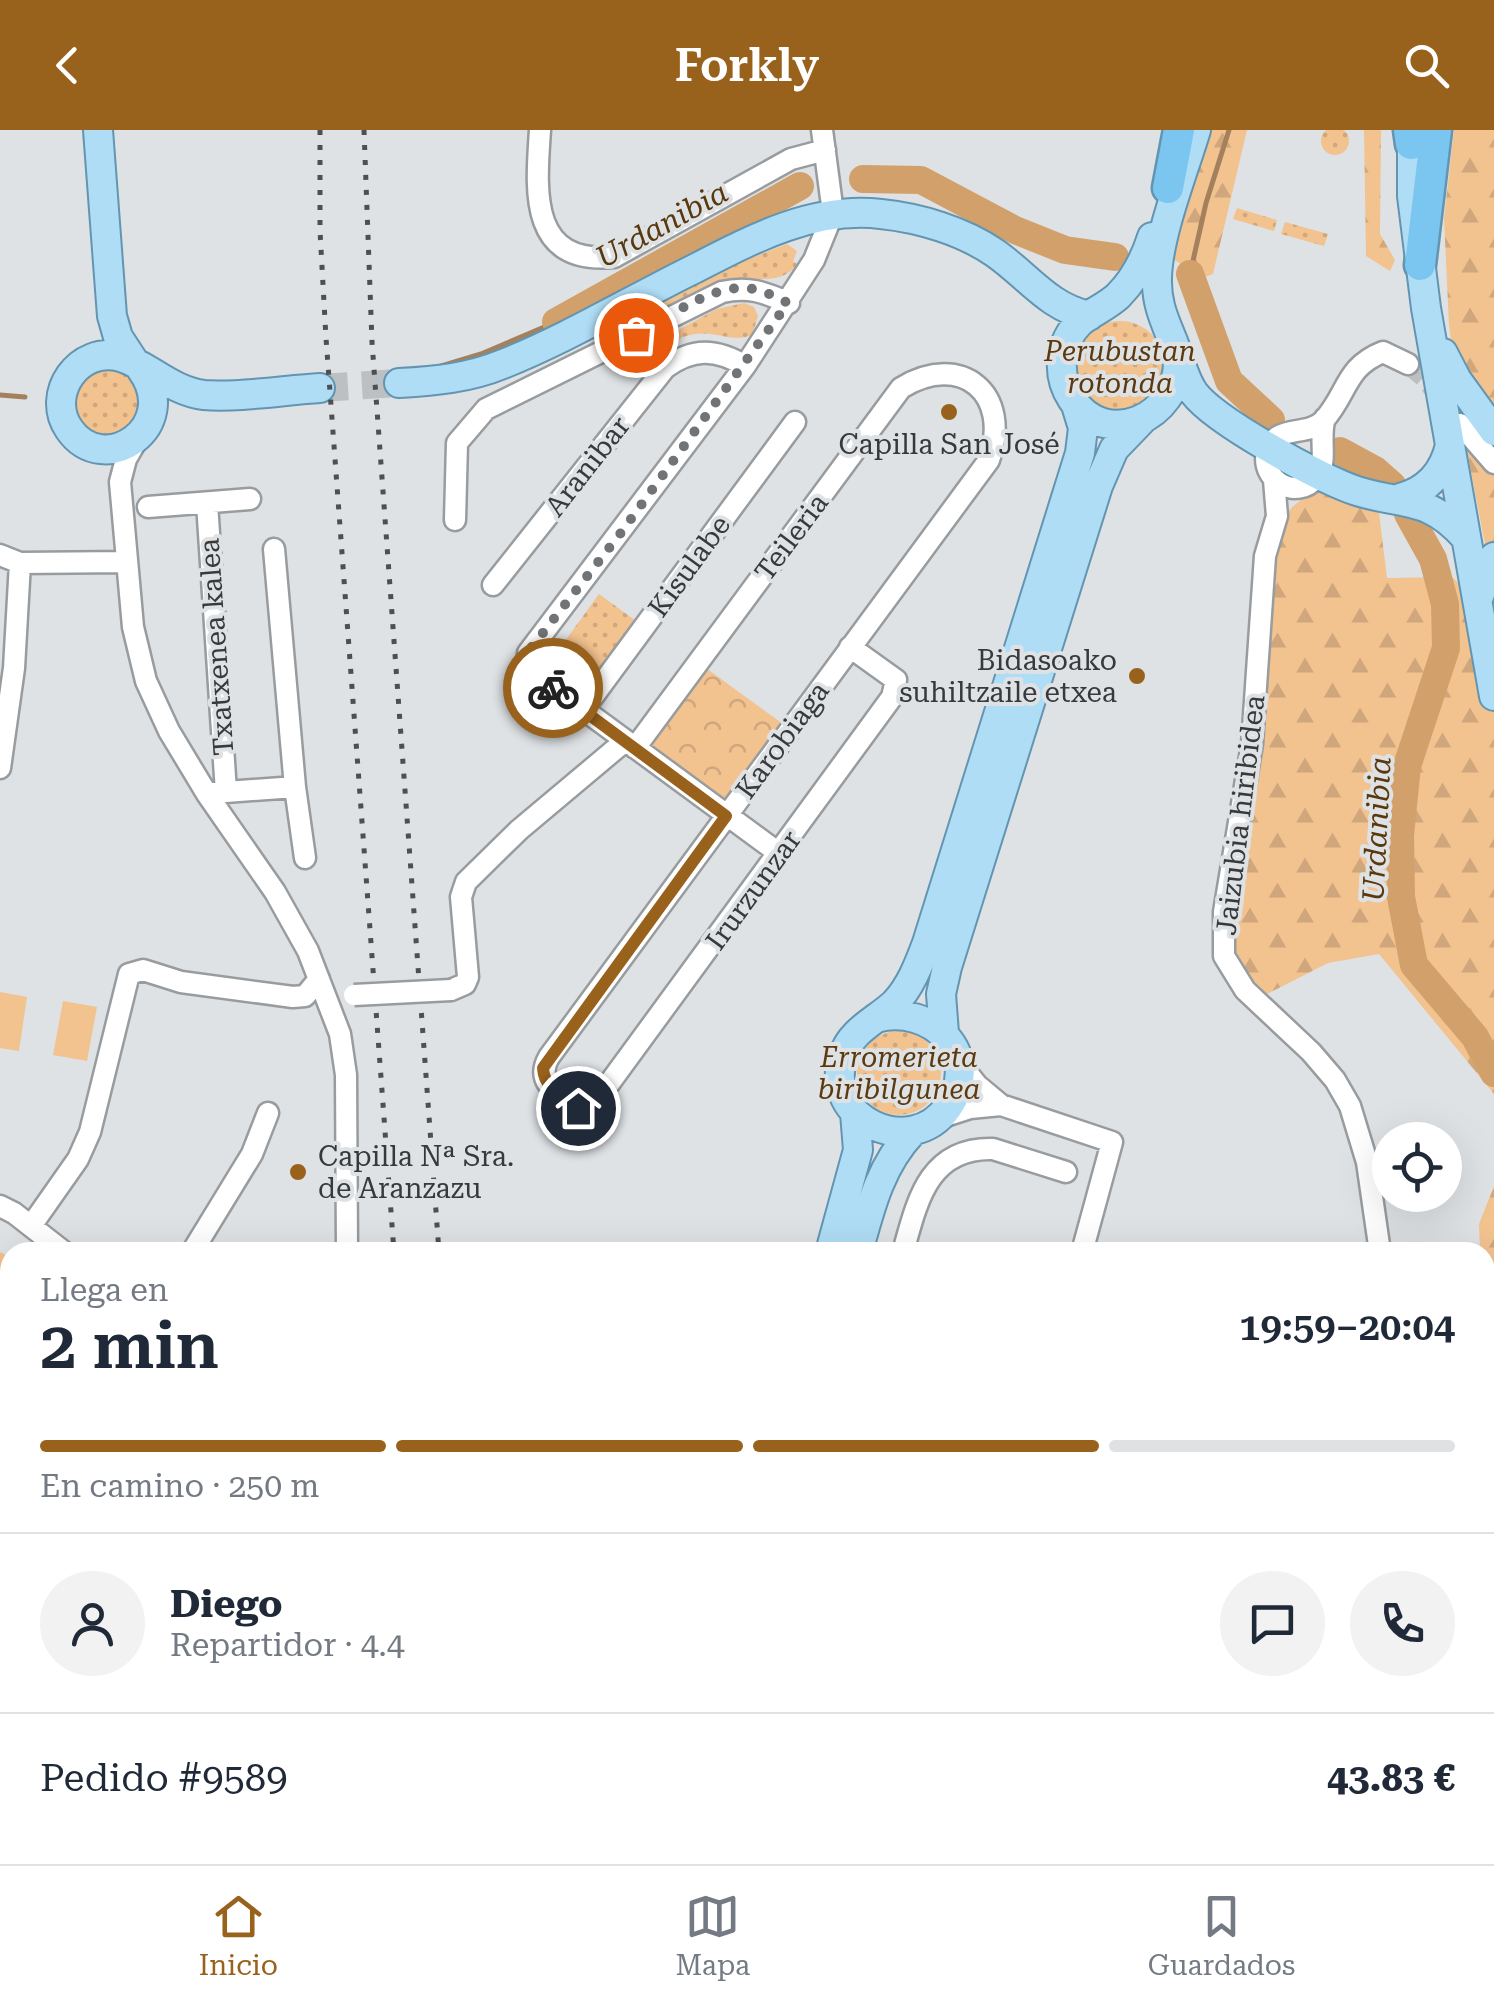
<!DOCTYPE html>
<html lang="es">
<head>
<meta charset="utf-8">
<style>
  :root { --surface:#fff; --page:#f2f2f3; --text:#1f2937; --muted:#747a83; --line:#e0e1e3; --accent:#99621c }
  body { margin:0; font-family:"Roboto Serif",serif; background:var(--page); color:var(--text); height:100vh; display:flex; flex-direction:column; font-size:38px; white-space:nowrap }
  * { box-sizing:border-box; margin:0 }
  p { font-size:32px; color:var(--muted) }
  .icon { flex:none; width:55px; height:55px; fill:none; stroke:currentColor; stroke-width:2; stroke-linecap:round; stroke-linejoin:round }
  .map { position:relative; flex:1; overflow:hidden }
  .sheet { position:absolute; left:0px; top:1112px; width:1495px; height:622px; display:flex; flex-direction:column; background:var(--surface); border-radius:30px 30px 0 0; box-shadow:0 10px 40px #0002 }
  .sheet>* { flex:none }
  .controls { position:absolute; left:1372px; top:992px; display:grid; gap:20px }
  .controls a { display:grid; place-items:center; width:90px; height:90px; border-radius:50%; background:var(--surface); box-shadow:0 10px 40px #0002; font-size:50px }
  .pin { position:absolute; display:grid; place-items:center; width:85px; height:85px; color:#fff; margin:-42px; border:5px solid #fff; border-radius:50%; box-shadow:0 2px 10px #0007 }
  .courier { position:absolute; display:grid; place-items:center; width:100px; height:100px; margin:-50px; border:8px solid #99621c; border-radius:50%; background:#fff; color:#222; box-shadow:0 2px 12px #0007 }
  .head em { font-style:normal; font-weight:600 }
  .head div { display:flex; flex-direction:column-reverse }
  .head { display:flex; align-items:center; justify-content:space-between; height:170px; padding:0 40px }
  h1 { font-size:65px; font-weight:600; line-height:75px }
  .bar { display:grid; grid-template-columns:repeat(4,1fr); gap:15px 10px; align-content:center; height:120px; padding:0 40px }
  .bar i { height:12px; border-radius:8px; background:var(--line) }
  .bar .on { background:var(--accent) }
  .bar p { grid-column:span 4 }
  .line { display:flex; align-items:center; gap:25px; padding:0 40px; border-top:2px solid var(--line) }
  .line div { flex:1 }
  .round { display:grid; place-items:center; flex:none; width:105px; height:105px; border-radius:52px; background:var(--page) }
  header { display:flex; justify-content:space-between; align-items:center; height:130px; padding:0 40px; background:var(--accent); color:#fff; font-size:45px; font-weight:600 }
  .tabs { display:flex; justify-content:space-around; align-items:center; height:140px; border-top:2px solid var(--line); background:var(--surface); font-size:28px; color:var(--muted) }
  .tabs a { display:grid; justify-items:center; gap:5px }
  .tabs .on { color:var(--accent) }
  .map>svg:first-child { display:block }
  .grass { fill:url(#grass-dots) }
  .forest { fill:url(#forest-firs) }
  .park { fill:url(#park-crowns) }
  .pitch { fill:#f2c28f }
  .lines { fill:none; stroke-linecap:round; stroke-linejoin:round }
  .stream { stroke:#a4815c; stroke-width:5 }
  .river { stroke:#d2a06b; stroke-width:28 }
  .minor-tunnel { stroke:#bdc0c3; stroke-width:20; stroke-dasharray:20 10; stroke-linecap:butt }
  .major-tunnel { stroke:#bdc0c3; stroke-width:28; stroke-dasharray:28 14; stroke-linecap:butt }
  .minor-casing { stroke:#989c9e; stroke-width:25 }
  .major-casing { stroke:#6395b0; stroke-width:32 }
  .highway-casing { stroke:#6395b0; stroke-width:35 }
  .minor { stroke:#fff; stroke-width:20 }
  .major { stroke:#afddf6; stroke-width:28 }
  .highway { stroke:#7ac6f0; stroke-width:30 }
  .rail { stroke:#4d4f50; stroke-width:5; stroke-dasharray:5 10; stroke-linecap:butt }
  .minor-bridge-casing { stroke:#989c9e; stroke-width:25; stroke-linecap:butt }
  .minor-bridge { stroke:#fff; stroke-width:20 }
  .done { stroke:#717476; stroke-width:10; stroke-dasharray:0 18 }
  .route { stroke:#99621c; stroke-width:12 }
  .poi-dot { fill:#99621c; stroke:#dee2e5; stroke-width:4 }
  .labels { text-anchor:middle; stroke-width:8; stroke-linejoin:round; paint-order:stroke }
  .park-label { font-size:28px; font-style:italic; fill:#5c3a10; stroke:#dee2e5 }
  .poi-label { font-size:28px; fill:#37393a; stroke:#dee2e5 }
  .street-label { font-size:28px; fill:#37393a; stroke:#dee2e5 }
  .water-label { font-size:30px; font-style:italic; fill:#59380d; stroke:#dee2e5 }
</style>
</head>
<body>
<header><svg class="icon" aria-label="back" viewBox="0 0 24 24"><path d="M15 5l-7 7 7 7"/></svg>Forkly<svg class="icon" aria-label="search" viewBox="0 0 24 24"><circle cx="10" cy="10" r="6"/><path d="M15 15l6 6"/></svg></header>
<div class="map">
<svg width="1494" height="1734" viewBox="0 0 1494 1734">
  <defs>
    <pattern id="grass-dots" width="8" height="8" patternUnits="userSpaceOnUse" patternTransform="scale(2.5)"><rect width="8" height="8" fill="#f2c28f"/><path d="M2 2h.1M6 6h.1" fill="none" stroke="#d0a77c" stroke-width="1.8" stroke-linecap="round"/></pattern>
    <pattern id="forest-firs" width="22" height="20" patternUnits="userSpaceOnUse" patternTransform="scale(2.5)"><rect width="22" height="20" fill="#f2c28f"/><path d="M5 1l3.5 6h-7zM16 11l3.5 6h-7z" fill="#d0a77c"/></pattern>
    <pattern id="park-crowns" width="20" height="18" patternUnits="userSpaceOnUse" patternTransform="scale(2.5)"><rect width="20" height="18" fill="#f2c28f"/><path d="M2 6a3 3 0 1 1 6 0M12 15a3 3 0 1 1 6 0" fill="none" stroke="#d0a77c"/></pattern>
  </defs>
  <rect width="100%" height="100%" fill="#dee2e5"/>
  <path class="grass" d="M1321 11a14 14 0 1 1 28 0a14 14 0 1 1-28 0Z
    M1237,78L1277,90L1274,101L1233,89Z
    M1285,92L1328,104L1324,116L1281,104Z
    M787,114L797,121L793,131L797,134C780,157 758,145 733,151C690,161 652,186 614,207L608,197L725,138Z
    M744,173L754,177L758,186L752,205C736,211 727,206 711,204C676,200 655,224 636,249L615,234L717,179Z
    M1075 236a45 45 0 1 1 90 0a45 45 0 1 1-90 0Z
    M104,236L127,241L142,259L137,294L106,309L84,300L72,280L75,256L82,246Z
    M599,464L636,491L584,563L547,536Z
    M857 943a42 42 0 1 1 84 0a42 42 0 1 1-84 0Z"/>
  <path class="forest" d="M1210,0H1247L1213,144L1203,148L1173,129L1188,64Z
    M1364,0H1381L1380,104L1395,130L1390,141L1366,126Z
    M1454,0H1494V460L1461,291L1449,195L1444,88Z
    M1317,357L1379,383L1387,448L1452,447L1477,471L1494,560V964L1379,824L1328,833L1263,866L1224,826L1265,426L1291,378Z
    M1494,1056V1206L1485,1174V1122H1480L1479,1094Z"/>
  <path class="park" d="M706,538L783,594L727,671L650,615Z"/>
  <path class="pitch" d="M0,862L27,867L19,921L0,918Z
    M63,871L97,877L87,931L53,925Z
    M0,1122L10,1127V1165L0,1183Z"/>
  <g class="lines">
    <path class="stream" d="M1190,144L1206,73L1229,0
      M438,237L481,224L556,192
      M0,265L25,267"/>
    <path class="river" d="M863,49L921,50L1015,100L1065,120L1115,127
      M1190,144L1229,251L1271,290
      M556,192L800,56
      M1340,321L1375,340L1392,355
      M1408,384L1433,429L1445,474L1446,518L1407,636L1400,705L1401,767L1414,835L1475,907L1494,943"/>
    <path class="minor-tunnel" d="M1408,234L1425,248L1441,269"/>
    <path class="major-tunnel" d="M320,258L399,253"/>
    <g class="minor-casing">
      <path id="minor" d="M540,0C536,60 528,135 614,127L791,29L825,20
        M1325,288C1318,307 1329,332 1316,348C1297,371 1260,351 1267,322C1275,293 1307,308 1324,290C1348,263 1345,237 1383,222L1408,234
        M1460,294L1494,333
        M138,308L126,329L120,352L133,497L146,551L169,601L207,664L275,762L308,821L340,904L346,945L347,1122
        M1274,350L1277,386L1265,426L1252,614L1224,782V826L1245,860L1311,922L1335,950L1350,976L1367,1032L1380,1122
        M207,373L226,662
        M148,377L250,369
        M455,390L457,313L486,279L722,162C748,156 764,162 789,173
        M274,419L295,657L305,728
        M0,425L20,433L127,432
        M493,455L665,238C692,218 716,218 745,236
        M583,580L795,292
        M635,618L901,258C962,221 1012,264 989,330L549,927C534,953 558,964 579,977L590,976L600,966L892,567L896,550L850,517
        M0,638L14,538L20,433
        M212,663L295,657
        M780,724L546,552L527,535L528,523L745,236L814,130L833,83L822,0
        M451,860L465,854L468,847L461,767L466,752L519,700L625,611
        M958,931L977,955L1001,975L1112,1012L1082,1122
        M939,988L970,978L1001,975
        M0,1076L14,1083L64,1122
        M31,1096L78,1029L90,1002L129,844L143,840L181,852L293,867L305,866L319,849
        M192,1122L252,1024L268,983
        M903,1122C917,1072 928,1017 993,1019L1066,1042
        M1485,1561L1494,1564
        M0,1723L3,1734
        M143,1725V1734
        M1015,1725L1019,1734
        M1098,1725L1099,1734
        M338,1734V1725
        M358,1734V1725
        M1152,1734V1725"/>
    </g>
    <g class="major-casing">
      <path id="major" d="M98,0L112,186L118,207L135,233
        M1196,0C1183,43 1158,105 1157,148C1156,174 1165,191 1174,214C1181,231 1183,247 1194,263C1216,292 1321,349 1357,361C1405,376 1428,365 1466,408
        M1412,0V66L1426,178L1494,566
        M1152,107C1145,129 1135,149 1118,166C1106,177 1092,182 1080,192C1059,212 1056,245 1072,269C1106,321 1179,287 1178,231
        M1443,223L1457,250L1494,301
        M141,239C183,296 104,350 69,299C45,264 79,215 121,227C148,235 171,261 204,265C237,268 286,260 320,258
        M399,253C435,251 469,248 503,234C568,208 631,170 694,139C752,109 814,76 881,84C920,88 963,101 995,123C1028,146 1048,177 1089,186
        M1400,368C1427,361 1444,342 1450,315
        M1478,469L1494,427
        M876,888C931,873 984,925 948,977C911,1030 822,990 843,926C851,900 876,891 895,873C911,856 919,834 927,813L1080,323L1083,298L1076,275
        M944,903L941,864L947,837L1098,356L1114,319L1141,291
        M830,1122L858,1020L855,983
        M858,1122C870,1078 880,1036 912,1002
        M939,1725L943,1734
        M968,1725L972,1734"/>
    </g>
    <g class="highway-casing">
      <path id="highway" d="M1409,0L1411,14
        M1168,58L1179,0
        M1420,135L1436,0"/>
    </g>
    <use href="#minor" class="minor"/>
    <use href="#major" class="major"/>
    <use href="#highway" class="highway"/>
    <path class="rail" d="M320,0V101L326,208L394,1122
      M364,0L372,212L439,1122
      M445,1725L446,1734
      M492,1725V1734"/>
    <g class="minor-bridge-casing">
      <path id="minor-bridge" d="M354,865L451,860"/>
    </g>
    <use href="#minor-bridge" class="minor-bridge"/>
  </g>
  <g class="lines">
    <path class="done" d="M553,558L527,535L528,522L620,404L788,173C775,167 760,158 744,158C708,157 667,188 636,205"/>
    <path class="route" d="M553,558L726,686L543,938C544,959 563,967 578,978"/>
  </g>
  <g class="poi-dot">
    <circle cx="949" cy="282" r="10"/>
    <circle cx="1137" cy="546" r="10"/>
    <circle cx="298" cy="1042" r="10"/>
  </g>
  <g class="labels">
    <g class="park-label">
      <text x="1120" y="231">Perubustan<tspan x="1120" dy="32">rotonda</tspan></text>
      <text x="899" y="937">Erromerieta<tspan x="899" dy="32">biribilgunea</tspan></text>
    </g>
    <g class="poi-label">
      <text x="949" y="324">Capilla San José</text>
      <text x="1117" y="540" text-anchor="end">Bidasoako<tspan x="1117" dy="32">suhiltzaile etxea</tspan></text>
      <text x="318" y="1036" text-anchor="start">Capilla Nª Sra.<tspan x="318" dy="32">de Aranzazu</tspan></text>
    </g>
    <g class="street-label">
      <text transform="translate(587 336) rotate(-52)" y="10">Aranibar</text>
      <text transform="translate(791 407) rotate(-53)" y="10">Teileria</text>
      <text transform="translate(689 436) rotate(-54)" y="10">Kisulabe</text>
      <text transform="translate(216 517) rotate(-94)" y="10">Txatxenea kalea</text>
      <text transform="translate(782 610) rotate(-54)" y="10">Karobiaga</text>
      <text transform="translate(1240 685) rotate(-83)" y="10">Jaizubia hiribidea</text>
      <text transform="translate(753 760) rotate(-54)" y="10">Irurzunzar</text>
    </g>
    <g class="water-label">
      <text transform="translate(662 95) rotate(-29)" y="10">Urdanibia</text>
      <text transform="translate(1377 699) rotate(-87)" y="10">Urdanibia</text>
    </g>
  </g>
</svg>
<div class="controls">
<a><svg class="icon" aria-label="locate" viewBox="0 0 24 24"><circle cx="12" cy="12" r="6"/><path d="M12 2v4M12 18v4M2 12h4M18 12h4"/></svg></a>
</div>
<div class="pin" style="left:636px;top:205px;background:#ea580c"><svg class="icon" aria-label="bag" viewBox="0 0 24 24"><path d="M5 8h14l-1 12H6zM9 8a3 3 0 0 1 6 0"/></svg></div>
<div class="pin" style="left:578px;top:978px;background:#1f2937"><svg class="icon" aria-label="home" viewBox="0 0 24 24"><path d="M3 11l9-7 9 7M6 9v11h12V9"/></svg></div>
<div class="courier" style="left:553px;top:558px"><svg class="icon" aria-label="bike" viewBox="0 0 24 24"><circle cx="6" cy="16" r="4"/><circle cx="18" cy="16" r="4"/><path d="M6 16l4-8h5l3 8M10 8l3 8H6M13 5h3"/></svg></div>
<section class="sheet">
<div class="head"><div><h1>2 min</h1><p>Llega en</p></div><em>19:59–20:04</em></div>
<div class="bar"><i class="on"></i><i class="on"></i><i class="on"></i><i></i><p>En camino · 250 m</p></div>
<div class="line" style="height:180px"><a class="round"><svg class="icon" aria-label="person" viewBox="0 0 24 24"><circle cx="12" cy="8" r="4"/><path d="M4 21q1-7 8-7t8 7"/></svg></a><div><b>Diego</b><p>Repartidor · 4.4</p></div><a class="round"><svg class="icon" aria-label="chat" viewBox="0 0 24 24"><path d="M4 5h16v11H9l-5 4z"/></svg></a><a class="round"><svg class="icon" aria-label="phone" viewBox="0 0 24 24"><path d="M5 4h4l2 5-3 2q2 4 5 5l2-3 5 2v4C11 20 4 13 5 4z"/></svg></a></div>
<div class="line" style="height:130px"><div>Pedido #9589</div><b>43.83 €</b></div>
</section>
</div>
<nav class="tabs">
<a class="on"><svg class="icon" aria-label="home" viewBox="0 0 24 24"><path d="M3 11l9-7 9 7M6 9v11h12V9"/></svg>Inicio</a>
<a><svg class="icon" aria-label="map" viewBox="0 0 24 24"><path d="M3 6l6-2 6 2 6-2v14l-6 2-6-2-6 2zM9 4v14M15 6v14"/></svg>Mapa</a>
<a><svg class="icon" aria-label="saved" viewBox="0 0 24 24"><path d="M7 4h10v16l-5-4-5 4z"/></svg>Guardados</a>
</nav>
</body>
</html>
